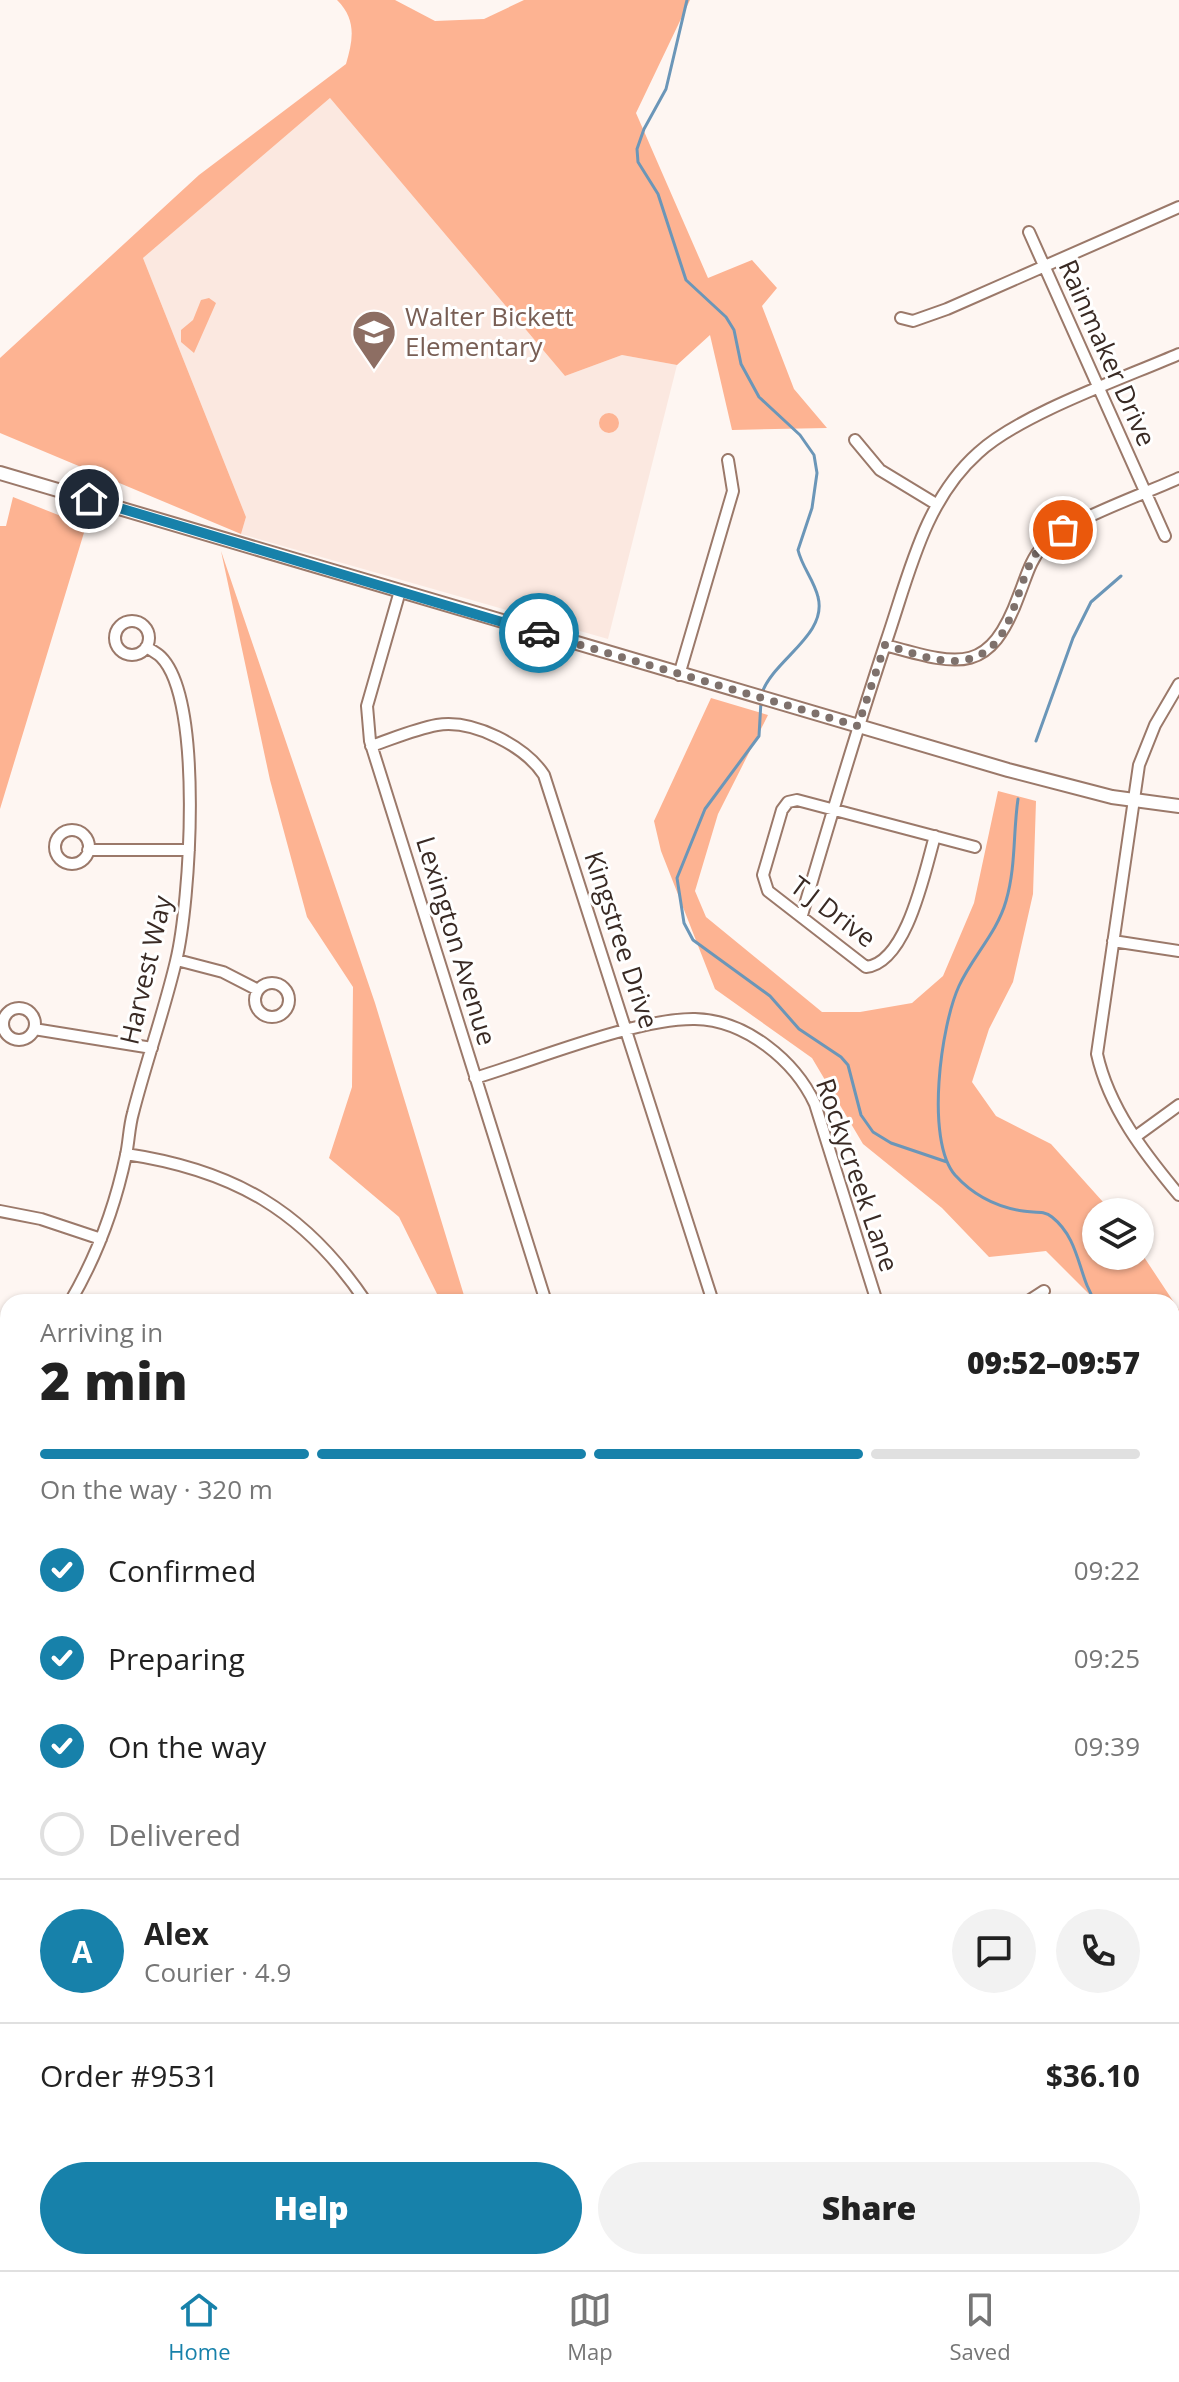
<!DOCTYPE html>
<html lang="en">
<head>
<meta charset="utf-8">
<style>
  :root { --surface:#fff; --page:#f2f2f2; --text:#222; --muted:#767676; --line:#e0e0e0; --accent:#1781aa }
  body { margin:0; font-family:"Open Sans",sans-serif; background:var(--page); color:var(--text); height:100vh; display:flex; flex-direction:column; font-size:30px; white-space:nowrap }
  * { box-sizing:border-box; margin:0 }
  p { font-size:26px; color:var(--muted) }
  .icon { flex:none; width:44px; height:44px; fill:none; stroke:currentColor; stroke-width:2; stroke-linecap:round; stroke-linejoin:round }
  .map { position:relative; flex:1; overflow:hidden }
  .details { position:absolute; left:0px; top:1294px; width:1180px; height:976px; display:flex; flex-direction:column; background:var(--surface); border-radius:24px 24px 0 0; box-shadow:0 2px 6px #0004 }
  .details>* { flex:none }
  .controls { position:absolute; left:1082px; top:1198px; display:grid; gap:16px }
  .controls a { display:grid; place-items:center; width:72px; height:72px; border-radius:50%; background:var(--surface); box-shadow:0 2px 6px #0004; font-size:40px }
  .pin { position:absolute; display:grid; place-items:center; width:68px; height:68px; color:#fff; margin:-34px; border:4px solid #fff; border-radius:50%; box-shadow:0 2px 8px #0007 }
  .courier { position:absolute; display:grid; place-items:center; width:80px; height:80px; margin:-40px; border:6px solid #1781aa; border-radius:50%; background:#fff; color:#222; box-shadow:0 2px 10px #0007 }
  .summary em { font-style:normal; font-weight:800 }
  .summary div { display:flex; flex-direction:column-reverse }
  .summary { display:flex; align-items:center; justify-content:space-between; height:136px; padding:0 40px }
  h1 { font-size:52px; font-weight:800; line-height:60px }
  .bar { display:grid; grid-template-columns:repeat(4,1fr); gap:12px 8px; align-content:center; height:96px; padding:0 40px }
  .bar i { height:10px; border-radius:6px; background:var(--line) }
  .bar .current { background:var(--accent) }
  .bar p { grid-column:span 4 }
  .line { display:flex; align-items:center; gap:20px; padding:0 40px; border-top:2px solid var(--line) }
  .line div { flex:1 }
  .round { display:grid; place-items:center; flex:none; width:84px; height:84px; border-radius:42px; background:var(--page) }
  ol { padding:0 40px; list-style:none }
  li { display:flex; align-items:center; gap:24px; height:88px }
  li p { margin-inline-start:auto }
  li .icon { padding:8px; border-radius:50%; background:var(--accent); color:#fff; stroke-width:4 }
  li:last-child { color:var(--muted) }
  li i { width:44px; height:44px; border:4px solid var(--line); border-radius:50% }
  .primary-button { display:flex; gap:16px; margin-top:auto; padding:16px 40px }
  .primary-button a { flex:1; height:92px; border-radius:48px; background:var(--accent); color:#fff; font-size:32px; font-weight:800; line-height:92px; text-align:center }
  .primary-button a+a { background:var(--page); color:var(--text) }
  .tabs { display:flex; justify-content:space-around; align-items:center; height:112px; border-top:2px solid var(--line); background:var(--surface); font-size:22px; color:var(--muted) }
  .tabs a { display:grid; justify-items:center; gap:4px }
  .tabs .current { color:var(--accent) }
  .map>svg:first-child { display:block }
  .built { fill:#fbe8e0 }
  .green { fill:#fdb392 }
  .lines { fill:none; stroke-linecap:round; stroke-linejoin:round }
  .stream { stroke:#6b96b8; stroke-width:3 }
  .minor-casing { stroke:#9b796a; stroke-width:14 }
  .major-casing { stroke:#9b796a; stroke-width:16 }
  .minor { stroke:#fff; stroke-width:10 }
  .major { stroke:#fff; stroke-width:12 }
  .done { stroke:#7e716c; stroke-width:8; stroke-dasharray:0 14.4 }
  .route { stroke:#1781aa; stroke-width:10 }
  .labels { text-anchor:middle; stroke-width:6; stroke-linejoin:round; paint-order:stroke }
  .education-label { font-size:26px; fill:#785e54; stroke:#fff; text-anchor:start }
  .street-label { font-size:26px; fill:#392a24; stroke:#fff }
</style>
</head>
<body>
<div class="map">
<svg width="1179" height="2270" viewBox="0 0 1179 2270">
  <rect width="100%" height="100%" fill="#fef6f2"/>
  <path class="built" d="M330,98L565,376L622,355L677,365L608,639L241,534L246,517L143,258Z
    M1172,2079L1179,2081V2270H585L584,2262H1172Z"/>
  <path class="green" d="M337,0H395L435,21L484,19L524,0H690L636,113L708,278L752,260L777,288L762,306L794,389L827,428L732,430L710,335L677,365L622,355L565,376L330,98L143,258L246,517L241,534L0,433V358L199,175L346,64C353,40 357,20 337,0Z
    M209,298L216,303L194,353L181,342V330L193,320L201,300Z
    M599 423a10 10 0 1 1 20 0a10 10 0 1 1-20 0Z
    M13,497L86,526L0,809V526H6Z
    M221,551L375,1003L466,1302H441L399,1217L329,1158L352,1087L353,987L307,917L270,780Z
    M711,698L768,715L718,814L695,891L706,917L822,1012H860L912,1003L943,976L974,903L998,791L1036,801L1033,894L1013,982L989,1029L972,1082L996,1116L1051,1144L1112,1212H1096V1256H1140V1251L1179,1310V1434L1172,1417V1302H1097L1046,1251L989,1257L942,1208L863,1144L812,1058L715,989L661,851L654,821Z
    M1179,1727V1879L1172,1877V1734Z
    M0,2237L8,2244V2262H25L33,2270H0Z"/>
  <g class="lines">
    <path class="stream" d="M687,0L666,89L644,129L637,149L638,162L658,194L686,280L726,317L734,330L741,364L759,397L800,435L814,455L817,473L812,508L798,550C802,567 814,580 818,597C828,635 773,660 762,693
      M761,701L759,736L705,809L677,878L684,923L693,940L770,996L799,1029L841,1057L848,1065L861,1115L873,1132L891,1143L947,1162
      M1036,741L1073,638L1091,602L1121,576
      M1018,799C1013,833 1016,867 1006,901C997,933 972,957 959,986C941,1025 925,1140 955,1175C974,1196 996,1207 1023,1211C1033,1213 1044,1210 1052,1217C1081,1240 1078,1278 1096,1302
      M1172,1364L1179,1368
      M1172,1780L1179,1776"/>
    <g class="minor-casing">
      <path id="minor" d="M1029,232L1165,536
        M901,318L913,321L947,309L1179,207
        M855,440L880,470L936,504
        M400,591L367,706L370,741L546,1302
        M115 638a17 17 0 1 1 34 0a17 17 0 1 1-34 0Z
        M885,645C958,665 989,677 1019,595C1026,578 1030,560 1043,546C1065,521 1145,494 1179,478
        M679,675L733,491L728,460
        M1179,684L1155,725L1139,765L1097,1054C1109,1108 1144,1153 1179,1195
        M371,746C392,739 415,729 437,725C473,719 525,746 544,775L713,1302
        M55 847a17 17 0 1 1 34 0a17 17 0 1 1-34 0Z
        M935,836C925,870 907,963 866,967L768,891L763,875L782,810L788,802L797,800L975,847
        M88,850H189
        M802,915C829,823 856,732 886,642C909,575 924,501 978,453C1020,414 1124,378 1179,354
        M1113,941L1179,951
        M177,960L223,972L258,990
        M255 1000a17 17 0 1 1 34 0a17 17 0 1 1-34 0Z
        M3 1024a16 16 0 1 1 32 0a16 16 0 1 1-32 0Z
        M34,1029L152,1048
        M475,1078C535,1060 637,1018 695,1019C746,1020 795,1061 815,1104L877,1302
        M1135,1137L1179,1105
        M126,1154C234,1170 305,1211 366,1302
        M0,1211L41,1219L101,1239
        M70,1302C97,1256 115,1207 126,1155C129,1141 129,1127 133,1113C146,1062 164,1012 176,961C190,904 204,700 161,657C157,653 151,650 146,647
        M1027,1302L1044,1291
        M0,1395L8,1396
        M0,1716L8,1720
        M0,1791L8,1785
        M0,2009L8,2011"/>
    </g>
    <g class="major-casing">
      <path id="major" d="M0,473L1008,770L1112,797L1179,806
        M0,2230L8,2238
        M31,2262L39,2270"/>
    </g>
    <use href="#minor" class="minor"/>
    <use href="#major" class="major"/>
  </g>
  <g class="lines">
    <path class="done" d="M539,633L858,726L885,645C907,651 933,662 957,661C1012,657 1012,598 1032,560C1039,546 1052,539 1063,530"/>
    <path class="route" d="M89,499L539,633"/>
  </g>
  <defs>
    <g id="school-pin" transform="scale(2.3)"><path d="M0 17L-7.5 6A9.5 9.5 0 1 1 7.5 6Z" fill="#8d6e63" stroke="#fff"/><path d="M0-5L7-2L0 1L-7-2ZM-4 1L0 2.5L4 1V4Q0 6-4 4Z" fill="#fff"/></g>
  </defs>
  <g fill-rule="evenodd">
    <use href="#school-pin" x="374" y="332"/>
  </g>
  <g class="labels">
    <g class="education-label">
      <text x="405" y="326">Walter Bickett<tspan x="405" dy="30">Elementary</tspan></text>
    </g>
    <g class="street-label">
      <text transform="translate(1107 353) rotate(66)" y="9">Rainmaker Drive</text>
      <text transform="translate(833 912) rotate(37)" y="9">T J Drive</text>
      <text transform="translate(621 940) rotate(72)" y="9">Kingstree Drive</text>
      <text transform="translate(456 941) rotate(73)" y="9">Lexington Avenue</text>
      <text transform="translate(146 970) rotate(-77)" y="9">Harvest Way</text>
      <text transform="translate(857 1175) rotate(71)" y="9">Rockycreek Lane</text>
    </g>
  </g>
</svg>
<div class="controls">
<a><svg class="icon" aria-label="layers" viewBox="0 0 24 24"><path d="M12 4l9 5-9 5-9-5zM3 14l9 5 9-5"/></svg></a>
</div>
<div class="pin" style="left:1063px;top:530px;background:#ea580c"><svg class="icon" aria-label="bag" viewBox="0 0 24 24"><path d="M5 8h14l-1 12H6zM9 8a3 3 0 0 1 6 0"/></svg></div>
<div class="pin" style="left:89px;top:499px;background:#1f2937"><svg class="icon" aria-label="home" viewBox="0 0 24 24"><path d="M3 11l9-7 9 7M6 9v11h12V9"/></svg></div>
<div class="courier" style="left:539px;top:633px"><svg class="icon" aria-label="car" viewBox="0 0 24 24"><path d="M5 17H2v-5l4-1 3-4h7l3 4 3 1v5h-3M9 17h6M6 11h13"/><circle cx="7" cy="17" r="2"/><circle cx="17" cy="17" r="2"/></svg></div>
<section class="details">
<div class="summary"><div><h1>2 min</h1><p>Arriving in</p></div><em>09:52–09:57</em></div>
<div class="bar"><i class="current"></i><i class="current"></i><i class="current"></i><i></i><p>On the way · 320 m</p></div>
<ol>
<li><svg class="icon" aria-label="check" viewBox="0 0 24 24"><path d="M5 12l5 5 9-10"/></svg>Confirmed<p>09:22</p></li>
<li><svg class="icon" aria-label="check" viewBox="0 0 24 24"><path d="M5 12l5 5 9-10"/></svg>Preparing<p>09:25</p></li>
<li><svg class="icon" aria-label="check" viewBox="0 0 24 24"><path d="M5 12l5 5 9-10"/></svg>On the way<p>09:39</p></li>
<li><i></i>Delivered</li>
</ol>
<div class="line" style="height:144px"><b class="round" style="background:var(--accent);color:#fff">A</b><div><b>Alex</b><p>Courier · 4.9</p></div><a class="round"><svg class="icon" aria-label="chat" viewBox="0 0 24 24"><path d="M4 5h16v11H9l-5 4z"/></svg></a><a class="round"><svg class="icon" aria-label="phone" viewBox="0 0 24 24"><path d="M5 4h4l2 5-3 2q2 4 5 5l2-3 5 2v4C11 20 4 13 5 4z"/></svg></a></div>
<div class="line" style="height:104px"><div>Order #9531</div><b>$36.10</b></div>
<div class="primary-button"><a>Help</a><a>Share</a></div>
</section>
</div>
<nav class="tabs">
<a class="current"><svg class="icon" aria-label="home" viewBox="0 0 24 24"><path d="M3 11l9-7 9 7M6 9v11h12V9"/></svg>Home</a>
<a><svg class="icon" aria-label="map" viewBox="0 0 24 24"><path d="M3 6l6-2 6 2 6-2v14l-6 2-6-2-6 2zM9 4v14M15 6v14"/></svg>Map</a>
<a><svg class="icon" aria-label="saved" viewBox="0 0 24 24"><path d="M7 4h10v16l-5-4-5 4z"/></svg>Saved</a>
</nav>
</body>
</html>
